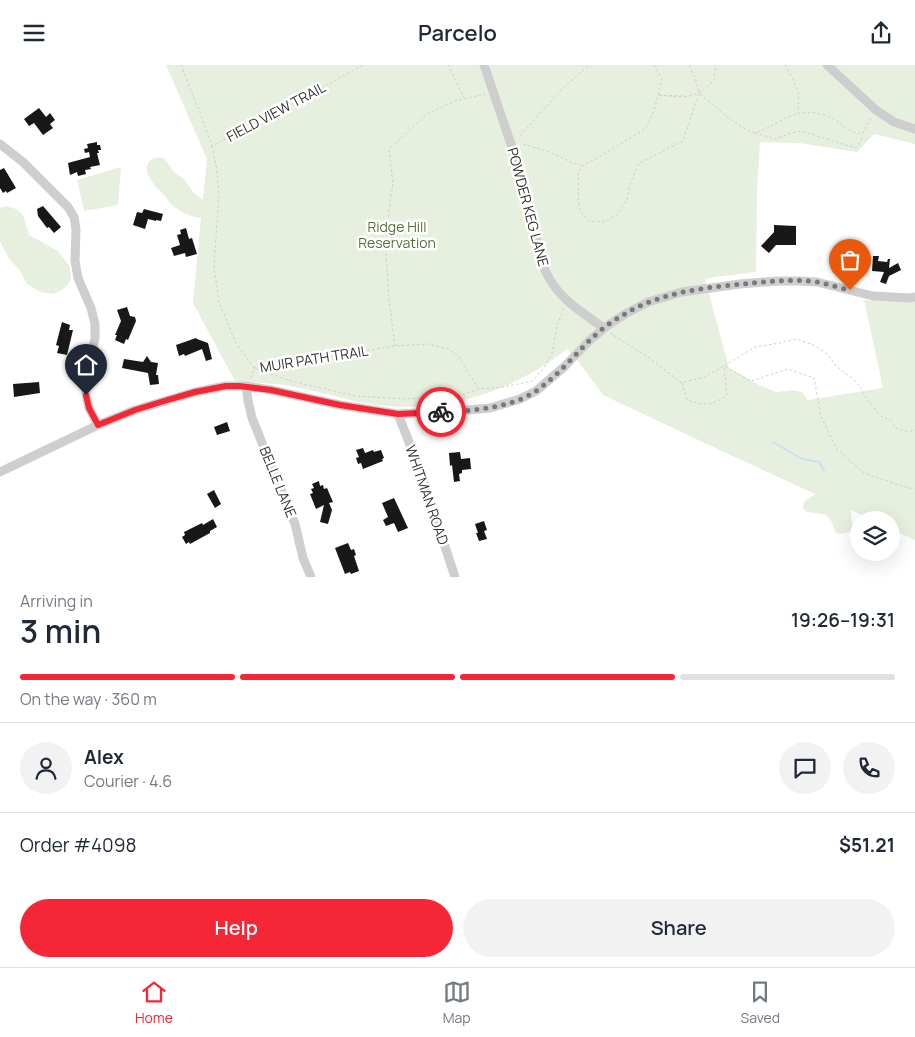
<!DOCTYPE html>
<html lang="en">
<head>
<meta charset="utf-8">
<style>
  :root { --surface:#fff; --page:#f2f2f3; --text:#1f2937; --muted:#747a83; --line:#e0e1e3; --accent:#f52636 }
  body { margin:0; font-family:Manrope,sans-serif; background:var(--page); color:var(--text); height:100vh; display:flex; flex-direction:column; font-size:19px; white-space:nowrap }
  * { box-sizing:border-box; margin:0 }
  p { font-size:16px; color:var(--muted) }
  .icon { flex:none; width:28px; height:28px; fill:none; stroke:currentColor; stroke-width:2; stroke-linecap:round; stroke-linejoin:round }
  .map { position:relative; height:512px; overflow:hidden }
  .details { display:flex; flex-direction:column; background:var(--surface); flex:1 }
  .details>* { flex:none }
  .controls { position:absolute; left:850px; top:446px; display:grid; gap:10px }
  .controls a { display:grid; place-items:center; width:50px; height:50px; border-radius:50%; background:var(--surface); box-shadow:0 5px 20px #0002; font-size:25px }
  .pin { position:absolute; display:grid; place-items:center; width:42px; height:42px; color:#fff; margin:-51px -21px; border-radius:50% 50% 50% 0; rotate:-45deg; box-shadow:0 0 5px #0007 }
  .pin .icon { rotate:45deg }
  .courier { position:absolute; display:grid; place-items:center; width:50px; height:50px; margin:-25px; border:4px solid #f52636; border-radius:50%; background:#fff; color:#222; box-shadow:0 1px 6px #0007 }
  .head em { font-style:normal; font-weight:600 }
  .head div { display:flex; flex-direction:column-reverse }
  .head { display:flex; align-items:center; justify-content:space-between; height:85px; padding:0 20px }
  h1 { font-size:32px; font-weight:600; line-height:38px }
  .bar { display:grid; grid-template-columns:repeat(4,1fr); gap:8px 5px; align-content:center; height:60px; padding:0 20px }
  .bar i { height:6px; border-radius:4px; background:var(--line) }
  .bar .selected { background:var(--accent) }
  .bar p { grid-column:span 4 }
  .line { display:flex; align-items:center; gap:12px; padding:0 20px; border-top:1px solid var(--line) }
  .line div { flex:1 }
  .round { display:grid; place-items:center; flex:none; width:52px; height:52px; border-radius:26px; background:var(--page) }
  .cta { display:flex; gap:10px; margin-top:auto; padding:10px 20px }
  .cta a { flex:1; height:58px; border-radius:30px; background:var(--accent); color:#fff; font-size:20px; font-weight:600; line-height:58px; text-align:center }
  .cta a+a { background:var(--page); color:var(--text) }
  header { display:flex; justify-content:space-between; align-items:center; height:65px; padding:0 20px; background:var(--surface); font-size:22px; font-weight:600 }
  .menu { display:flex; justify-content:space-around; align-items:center; height:70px; border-top:1px solid var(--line); background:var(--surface); font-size:14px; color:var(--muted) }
  .menu a { display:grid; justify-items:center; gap:2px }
  .menu .selected { color:var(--accent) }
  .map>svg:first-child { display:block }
  .green { fill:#e7efde }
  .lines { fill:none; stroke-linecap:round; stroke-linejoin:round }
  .stream { stroke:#c9e1f0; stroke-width:2 }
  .building { fill:#181818 }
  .path { stroke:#cecece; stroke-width:1; stroke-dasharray:2.5 2.5; stroke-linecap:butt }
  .minor { stroke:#cecece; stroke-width:9 }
  .done { stroke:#797979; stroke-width:5; stroke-dasharray:0 9 }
  .route { stroke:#f52636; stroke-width:6 }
  .labels { text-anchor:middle; stroke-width:5; stroke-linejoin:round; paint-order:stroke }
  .street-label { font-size:14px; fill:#313131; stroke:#fff }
  .park-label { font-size:14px; fill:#547139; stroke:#fff }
</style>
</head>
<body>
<header><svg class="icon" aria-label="menu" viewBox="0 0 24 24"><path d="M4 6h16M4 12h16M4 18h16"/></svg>Parcelo<svg class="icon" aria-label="share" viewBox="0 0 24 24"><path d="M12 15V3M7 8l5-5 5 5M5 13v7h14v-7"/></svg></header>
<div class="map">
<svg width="915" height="512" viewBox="0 0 915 512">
  <rect width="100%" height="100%" fill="#fff"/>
  <path class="green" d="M166,0H915V79L874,69L857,87L799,78L760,77L757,126L756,207L715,212L705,214L729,303L759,320L776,327L794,325L802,327L808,335L883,323L864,235L889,236L915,233V475L891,464V455H872L851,445L852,462L850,467L841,469L835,467C829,446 826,450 807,447L803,443C803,434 810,434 815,429L711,381L603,330L578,296L567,284C511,328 442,350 370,339C354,337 338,331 322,328C310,325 297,322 284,320C268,318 251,317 235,316L193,238L201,153C193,153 183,148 176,143C171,140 168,135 165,131C157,123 141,109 149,97C153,92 158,92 164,93L174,107L184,114L194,128L203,135L207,94Z
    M121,102L118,140L84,146L77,115Z
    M6,141C26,145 24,154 29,170L58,186L70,202L71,213L69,218L62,225L53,229L40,227L27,219L19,204L9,194L0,176V143Z"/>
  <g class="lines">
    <path class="stream" d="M773,377L802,394L819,397L824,406"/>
  </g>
  <path class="building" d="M39,43L46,52L50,48L55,55L50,59L53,63L43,70L34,58L29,61L24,54Z
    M97,77V80H100L101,85H98L99,88H97L100,100L90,102L91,104L85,105L86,109L78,111L77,107L70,110L68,98L90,92L89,87L85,88L84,84L88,83L87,79Z
    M4,103L16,123L7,128L6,126L3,128L0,123V105Z
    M43,141L61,162L54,168L49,162L47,163L38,151L37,144Z
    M144,144L163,149L161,156L156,155V156L148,154L145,164L133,160L137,147L142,148Z
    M774,160L796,161V180H776L769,188L761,181L774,167Z
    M186,163L189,174L192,173L197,189L186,192L185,188L174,191L171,183L180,180L177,170L181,169L180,165Z
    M848,183L857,184L853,204L846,203L849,192L847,191Z
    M873,191H879L878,196L887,197L888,194H890L889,203L898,198L901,205L889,211L886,219L880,217L884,207L872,206Z
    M127,242L130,251L135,252L136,256L128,275L126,274L124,279L115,275L117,270H115L121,256L117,245Z
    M62,257L70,260L69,265H73L67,290L57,288L59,281L56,280Z
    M196,273L197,274L208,278L212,294L206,296L202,284L185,291L184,289L179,291L176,280Z
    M147,291L151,297L158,298L156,310H158L159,319L150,320L148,308L122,303L124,294L143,297Z
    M39,317L40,328L14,332L13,319Z
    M227,357L230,366L217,370L214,362Z
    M363,383L365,388L373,385L374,387L381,385L384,393L382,394L383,396L363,404L361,398L358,399L356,393L359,392L356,385Z
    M460,387L461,394L470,393L471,404L462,405V408L459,409L460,416L454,417L452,400L450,401L449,388Z
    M319,416L320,421L323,420L324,424L327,423L333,437L329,438L332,445L328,459L320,457L324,440L316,444L310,429L313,428L311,424L314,423L312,419Z
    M214,425L221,439L215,443L207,429Z
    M394,433L408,463L398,467L394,458L386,461L383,455L388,452L382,438Z
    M213,454L217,462L210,466V468L190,479L189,477L186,479L182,472L185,470L184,467L202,458L203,460Z
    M484,456L487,465L484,466L487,474L479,476L476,468H478L475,459Z
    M348,478L351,485L354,484L356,490L354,491L359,506L351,509L350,507L345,509L335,483Z"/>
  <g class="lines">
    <path class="path" d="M181,0L202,53L212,81L266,53L363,0
      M448,0L464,33
      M654,0L662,14L654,45L646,63L601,91L584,100L578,107C580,118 576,137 581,147C583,150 587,153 589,156L605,157L618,149L627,134L630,119L639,98L683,76L699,28L695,13L689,0
      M785,0L793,14L799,30L798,48
      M700,29C718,43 733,60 755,68C786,57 796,38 832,53C839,56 844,63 851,66C854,68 858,68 862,69L872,51
      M682,31L658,30C670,31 687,34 698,28C704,26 709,20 714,15L716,0
      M755,68L776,74L791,68L801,66L856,83L861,76L862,70
      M520,71L561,25L589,0
      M523,79L547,86L573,98L584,100
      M212,81L216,100L219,128L214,202L219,237L236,278L254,303L291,316L356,331L406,334L441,332L461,330L479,324L503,322L533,316L544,303L552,289L557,260L564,244
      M610,268L651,294L682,318L704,312L724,301L751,316L788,304L814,313L821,351L836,383L864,408L905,422L915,424
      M395,281L389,235L386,189L387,159L393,118L389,84L426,50L455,36L485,29
      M251,313L254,303L395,281L428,279L448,284L458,291L478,323
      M682,318L687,335C706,341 711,341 727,330L724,301L755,282L780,278L796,274L814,280L828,290L836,301L853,314L860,322L868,336L881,351L890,355L896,363L907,367L915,365"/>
    <path class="minor" d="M484,0L512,82L545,205C558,234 579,245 604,263
      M827,0L876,45L894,57L915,64
      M0,79L23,97L68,142L74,152L76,165L75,196L78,213L91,243L95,259V273L86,312V330L89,343L98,360
      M246,321L248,336L252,353L295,459L303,493L311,512
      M398,349L418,400L455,512
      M0,407L98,360L135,345L195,327L226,321H246L271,325L340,340L398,349L458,346L490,343L520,334L536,326L564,302L589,276L604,263L625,249L648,237L682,227L740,219L778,216H799L817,217L873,231L910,233L915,232"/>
  </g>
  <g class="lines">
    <path class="done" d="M441,347C472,346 511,343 536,326C556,312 572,293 589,276C599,266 612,256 625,249C662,226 710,222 753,218C774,216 795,214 817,217C828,219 839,223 850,225"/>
    <path class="route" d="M86,330L89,343L98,360L135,345L164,336L195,327L226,321H239L271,325L340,340L398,349L441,347"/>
  </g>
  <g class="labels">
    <g class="street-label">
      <text transform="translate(276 47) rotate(-28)" y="5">FIELD VIEW TRAIL</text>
      <text transform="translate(528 142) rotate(75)" y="5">POWDER KEG LANE</text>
      <text transform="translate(314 294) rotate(-9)" y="5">MUIR PATH TRAIL</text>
      <text transform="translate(278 417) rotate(68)" y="5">BELLE LANE</text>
      <text transform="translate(427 430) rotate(71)" y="5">WHITMAN ROAD</text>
    </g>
    <g class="park-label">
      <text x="397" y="167">Ridge Hill<tspan x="397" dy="16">Reservation</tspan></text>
    </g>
  </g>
</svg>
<div class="controls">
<a><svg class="icon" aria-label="layers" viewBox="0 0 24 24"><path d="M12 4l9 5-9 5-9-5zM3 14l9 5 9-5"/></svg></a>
</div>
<div class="pin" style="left:850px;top:225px;background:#ea580c"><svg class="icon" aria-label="bag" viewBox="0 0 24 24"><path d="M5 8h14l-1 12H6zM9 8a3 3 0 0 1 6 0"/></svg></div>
<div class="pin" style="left:86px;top:330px;background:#1f2937"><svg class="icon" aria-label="home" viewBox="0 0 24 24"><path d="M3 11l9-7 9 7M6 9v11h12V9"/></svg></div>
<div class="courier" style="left:441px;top:347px"><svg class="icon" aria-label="bike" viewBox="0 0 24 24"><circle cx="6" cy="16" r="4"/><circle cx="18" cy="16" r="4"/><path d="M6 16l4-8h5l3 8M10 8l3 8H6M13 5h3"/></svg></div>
</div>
<section class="details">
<div class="head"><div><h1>3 min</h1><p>Arriving in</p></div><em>19:26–19:31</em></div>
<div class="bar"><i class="selected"></i><i class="selected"></i><i class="selected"></i><i></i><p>On the way · 360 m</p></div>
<div class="line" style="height:90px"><a class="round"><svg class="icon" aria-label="person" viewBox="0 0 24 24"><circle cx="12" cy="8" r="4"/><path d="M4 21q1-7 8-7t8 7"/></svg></a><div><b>Alex</b><p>Courier · 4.6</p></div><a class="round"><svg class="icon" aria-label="chat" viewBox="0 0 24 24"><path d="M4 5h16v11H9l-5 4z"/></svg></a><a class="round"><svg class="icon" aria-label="phone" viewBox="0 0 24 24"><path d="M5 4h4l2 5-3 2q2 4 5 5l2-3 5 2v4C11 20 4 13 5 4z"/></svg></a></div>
<div class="line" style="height:65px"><div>Order #4098</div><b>$51.21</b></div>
<div class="cta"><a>Help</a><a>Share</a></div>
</section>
<nav class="menu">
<a class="selected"><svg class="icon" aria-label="home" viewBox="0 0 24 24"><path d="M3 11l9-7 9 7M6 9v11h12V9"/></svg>Home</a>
<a><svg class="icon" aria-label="map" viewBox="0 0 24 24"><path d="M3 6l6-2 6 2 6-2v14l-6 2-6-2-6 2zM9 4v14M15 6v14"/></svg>Map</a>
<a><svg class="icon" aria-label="saved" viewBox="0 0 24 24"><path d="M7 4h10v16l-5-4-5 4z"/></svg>Saved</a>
</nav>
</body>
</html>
